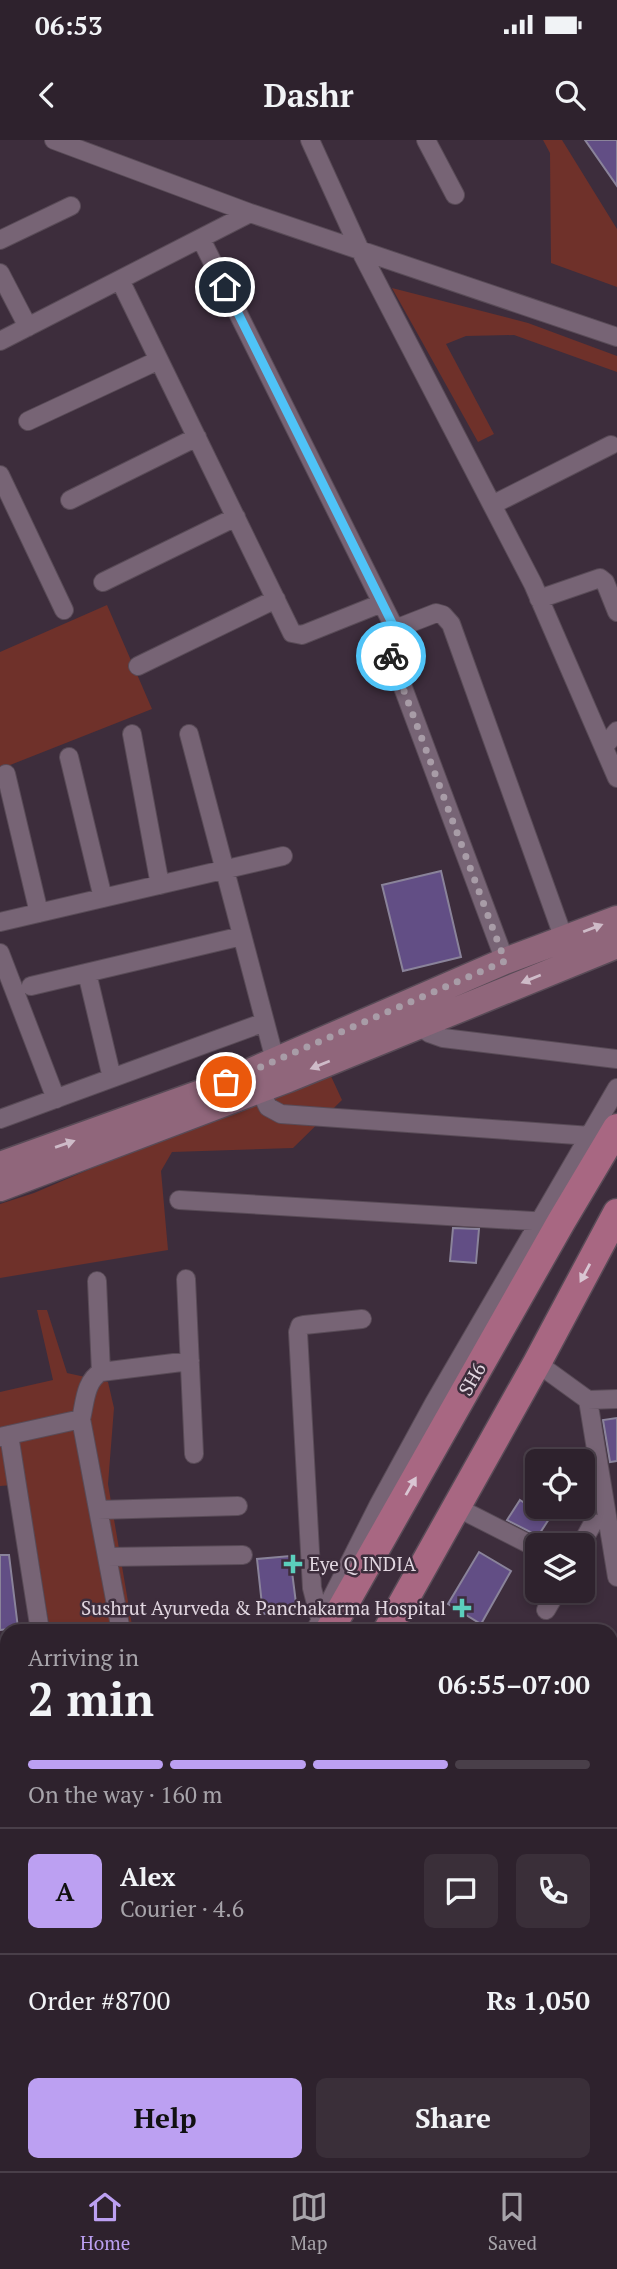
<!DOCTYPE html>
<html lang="en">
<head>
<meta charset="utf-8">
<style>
  :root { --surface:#2e222d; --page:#3a2f39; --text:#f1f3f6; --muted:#a7a4aa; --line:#493f49; --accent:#bca0f2 }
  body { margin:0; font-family:"PT Serif",serif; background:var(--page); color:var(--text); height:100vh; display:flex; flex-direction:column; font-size:26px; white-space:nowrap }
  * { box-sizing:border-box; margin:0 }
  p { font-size:23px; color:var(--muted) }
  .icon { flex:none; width:38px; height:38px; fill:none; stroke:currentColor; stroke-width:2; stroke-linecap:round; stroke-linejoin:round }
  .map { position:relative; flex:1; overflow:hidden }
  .panel { position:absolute; left:0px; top:1484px; width:618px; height:548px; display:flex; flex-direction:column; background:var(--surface); border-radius:21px 21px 0 0; box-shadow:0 4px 10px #0003,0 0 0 2px var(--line) }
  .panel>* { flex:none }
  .fabs { position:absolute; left:525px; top:1309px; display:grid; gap:14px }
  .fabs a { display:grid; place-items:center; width:70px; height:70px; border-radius:10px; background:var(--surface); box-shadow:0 4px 10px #0003,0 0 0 2px var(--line); font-size:35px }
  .pin { position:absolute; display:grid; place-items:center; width:60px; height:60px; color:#fff; margin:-30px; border:4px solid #fff; border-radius:50%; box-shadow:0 2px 7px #0007 }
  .courier { position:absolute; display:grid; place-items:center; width:70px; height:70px; margin:-35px; border:5px solid #4fc3f7; border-radius:50%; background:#fff; color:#222; box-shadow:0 2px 9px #0007 }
  .headline em { font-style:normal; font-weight:700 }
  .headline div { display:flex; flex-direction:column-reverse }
  .headline { display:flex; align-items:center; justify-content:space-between; height:119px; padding:0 28px }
  h1 { font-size:46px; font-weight:700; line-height:52px }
  .bar { display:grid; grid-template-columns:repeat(4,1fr); gap:10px 7px; align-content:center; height:84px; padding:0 28px }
  .bar i { height:9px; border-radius:5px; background:var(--line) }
  .bar .active { background:var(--accent) }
  .bar p { grid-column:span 4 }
  .line { display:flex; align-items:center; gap:18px; padding:0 28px; border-top:2px solid var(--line) }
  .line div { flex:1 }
  .round { display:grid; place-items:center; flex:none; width:74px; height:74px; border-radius:10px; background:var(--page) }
  .primary-button { display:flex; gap:14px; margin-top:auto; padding:14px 28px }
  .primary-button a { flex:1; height:80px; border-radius:10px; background:var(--accent); color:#111; font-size:28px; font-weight:700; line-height:80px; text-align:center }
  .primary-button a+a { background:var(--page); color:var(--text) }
  .status { display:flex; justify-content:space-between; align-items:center; height:49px; padding:0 35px; background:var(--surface); direction:ltr }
  .status svg { height:19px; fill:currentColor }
  header { display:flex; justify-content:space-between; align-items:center; height:91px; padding:0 28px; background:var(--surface); font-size:32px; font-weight:700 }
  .tab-bar { display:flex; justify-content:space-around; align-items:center; height:98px; border-top:2px solid var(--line); background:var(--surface); font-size:19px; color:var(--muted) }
  .tab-bar a { display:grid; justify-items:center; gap:4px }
  .tab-bar .active { color:var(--accent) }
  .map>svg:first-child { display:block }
  .green { fill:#6f312a }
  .building { fill:#624e85; stroke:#8a839a; stroke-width:2 }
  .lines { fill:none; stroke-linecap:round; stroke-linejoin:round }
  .street-casing { stroke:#594b57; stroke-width:20 }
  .secondary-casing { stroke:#594b57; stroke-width:29 }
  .primary-casing { stroke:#594b57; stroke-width:31 }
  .street { stroke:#776475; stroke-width:18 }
  .secondary { stroke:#90667b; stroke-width:26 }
  .primary { stroke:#a86782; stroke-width:28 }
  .oneway { fill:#cebbc8 }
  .oneway2 { fill:#d9c6d3 }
  .done { stroke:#a89ca7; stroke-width:7; stroke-dasharray:0 12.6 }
  .route { stroke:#4fc3f7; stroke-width:9 }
  .poi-dot { fill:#5bcebc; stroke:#3d2d3c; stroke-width:2.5 }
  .labels { text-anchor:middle; stroke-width:5; stroke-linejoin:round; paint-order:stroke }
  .street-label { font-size:19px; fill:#e2d7e1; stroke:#3d2d3c }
  .poi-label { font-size:19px; fill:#e2d7e1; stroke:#3d2d3c; text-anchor:start }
</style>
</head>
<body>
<div class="status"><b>06:53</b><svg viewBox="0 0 49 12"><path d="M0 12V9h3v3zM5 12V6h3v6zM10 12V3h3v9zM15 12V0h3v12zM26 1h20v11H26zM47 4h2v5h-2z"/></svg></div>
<header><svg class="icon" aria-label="back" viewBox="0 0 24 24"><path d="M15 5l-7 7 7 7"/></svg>Dashr<svg class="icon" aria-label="search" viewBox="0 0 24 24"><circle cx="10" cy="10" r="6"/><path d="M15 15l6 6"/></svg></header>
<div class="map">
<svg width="617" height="2031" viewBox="0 0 617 2031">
  <rect width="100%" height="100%" fill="#3d2d3c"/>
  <path class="green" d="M543,0H562L617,89V147L551,123L550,13Z
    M392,148L528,183L617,216V232L514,195L466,196L446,204L494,294L478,302Z
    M107,465L152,569L0,629V512Z
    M330,934L342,960L293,1008L172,1012L161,1031L168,1110L0,1138V1064L34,1053L210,978Z
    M37,1170H47L67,1233L108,1242L114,1268L108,1344L133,1491H50L26,1344L0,1346V1252L53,1240Z"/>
  <path class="building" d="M585,0H617V46Z
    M441,731L461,817L403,831L382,745Z
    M453,1088L479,1089L476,1123L450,1121Z
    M617,1278V1321L610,1322L603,1280Z
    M520,1360L549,1379L538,1396L507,1380Z
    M479,1412L511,1431L481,1484L448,1464Z
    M0,1415H9L18,1488L0,1490Z
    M290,1416L297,1471L263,1474L257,1419Z"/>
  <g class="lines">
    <g class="street-casing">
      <path id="street" d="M54,0L250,73L617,197
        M310,0L360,110L533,444L617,638
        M426,0L455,55
        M201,99L395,489L389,500V510L505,821
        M0,100L71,66
        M0,133L28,187
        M120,140L292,493L302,495L382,463
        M0,201L250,73
        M28,281L159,220
        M0,335L64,470
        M70,360L197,297
        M492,365L611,305
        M103,442L236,377
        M539,459L600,438L605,442L617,472
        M395,489L436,473L443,475L451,484L564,799
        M138,526L276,459
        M132,594L160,745
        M189,594L275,920
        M604,607L617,591
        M69,617L103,758
        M6,634L39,773
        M0,782L283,716
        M0,813L56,959
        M87,833L112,938
        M31,846L242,796
        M418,885L429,893L443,898L617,919
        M255,940L268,967L281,974L591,996
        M0,979L265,882
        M179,1060L549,1082
        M186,1139L194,1314
        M97,1141L101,1232
        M537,1223L588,1260
        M617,1259L588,1260L617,1437
        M81,1279C85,1263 85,1241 101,1232L190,1221
        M9,1295L40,1491
        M0,1297L81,1279L121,1491
        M456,1367L537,1408
        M98,1370L238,1366
        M581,1405L593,1383
        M107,1417L243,1415
        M546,1470L557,1451
        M320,1479L312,1448L298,1192L300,1186L304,1185L362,1179
        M315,1491L379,1364L434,1263L617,948
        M0,1869L7,1888
        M611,1906L617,1905
        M611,1960H617
        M276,2025L277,2031
        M379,2025V2031
        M478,2025V2031"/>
    </g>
    <g class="secondary-casing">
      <path id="secondary" d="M0,1025L201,953L505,821L617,779
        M0,1048L288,939L617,805
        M611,1760L617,1764
        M0,1964L7,1968"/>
    </g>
    <g class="primary-casing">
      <path id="primary" d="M329,1491L561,1082L617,988
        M387,1491L537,1223L617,1073
        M10,2031L14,2025
        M64,2031L67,2025"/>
    </g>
    <use href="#street" class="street"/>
    <use href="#secondary" class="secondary"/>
    <use href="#primary" class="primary"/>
  </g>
  <defs><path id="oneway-solid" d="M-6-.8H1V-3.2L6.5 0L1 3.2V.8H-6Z" transform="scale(1.75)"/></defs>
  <g class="oneway">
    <use href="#oneway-solid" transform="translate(593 788) rotate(-21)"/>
    <use href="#oneway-solid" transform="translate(531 839) rotate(158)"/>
    <use href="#oneway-solid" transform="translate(320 925) rotate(158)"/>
    <use href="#oneway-solid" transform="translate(65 1004) rotate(-19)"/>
  </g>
  <g class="oneway2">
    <use href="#oneway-solid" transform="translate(585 1133) rotate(118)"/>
    <use href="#oneway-solid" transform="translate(411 1346) rotate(-60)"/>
  </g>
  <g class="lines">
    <path class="done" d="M226,942L505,821L391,516"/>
    <path class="route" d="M225,147L395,489L389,500L391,516"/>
  </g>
  <g class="poi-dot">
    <path d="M289.5 1413.5h7v7h7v7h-7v7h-7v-7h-7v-7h7z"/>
    <path d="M458.5 1457.5h7v7h7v7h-7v7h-7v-7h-7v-7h7z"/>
  </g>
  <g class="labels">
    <g class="street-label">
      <text transform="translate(472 1239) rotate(-60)" y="7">SH6</text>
    </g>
    <g class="poi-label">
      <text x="309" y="1431">Eye Q INDIA</text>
      <text x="446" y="1475" text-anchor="end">Sushrut Ayurveda &amp; Panchakarma Hospital</text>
    </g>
  </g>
</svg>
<div class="fabs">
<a><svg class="icon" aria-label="locate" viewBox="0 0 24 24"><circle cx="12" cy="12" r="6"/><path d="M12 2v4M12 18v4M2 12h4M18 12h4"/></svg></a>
<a><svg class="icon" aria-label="layers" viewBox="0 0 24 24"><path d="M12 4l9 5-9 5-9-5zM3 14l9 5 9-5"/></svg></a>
</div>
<div class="pin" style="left:226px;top:942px;background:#ea580c"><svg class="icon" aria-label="bag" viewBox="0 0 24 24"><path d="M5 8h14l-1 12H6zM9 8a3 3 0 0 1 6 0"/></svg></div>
<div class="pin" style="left:225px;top:147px;background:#1f2937"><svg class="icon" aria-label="home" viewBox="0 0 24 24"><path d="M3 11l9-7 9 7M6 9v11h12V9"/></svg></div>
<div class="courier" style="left:391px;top:516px"><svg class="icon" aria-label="bike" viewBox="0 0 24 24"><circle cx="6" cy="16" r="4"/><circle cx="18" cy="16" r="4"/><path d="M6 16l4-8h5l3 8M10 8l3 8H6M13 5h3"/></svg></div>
<section class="panel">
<div class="headline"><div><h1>2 min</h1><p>Arriving in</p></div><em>06:55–07:00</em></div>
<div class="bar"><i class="active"></i><i class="active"></i><i class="active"></i><i></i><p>On the way · 160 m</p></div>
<div class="line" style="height:126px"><b class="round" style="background:var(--accent);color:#111">A</b><div><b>Alex</b><p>Courier · 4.6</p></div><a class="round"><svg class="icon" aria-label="chat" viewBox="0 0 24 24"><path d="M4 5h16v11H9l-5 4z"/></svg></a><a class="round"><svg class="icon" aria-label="phone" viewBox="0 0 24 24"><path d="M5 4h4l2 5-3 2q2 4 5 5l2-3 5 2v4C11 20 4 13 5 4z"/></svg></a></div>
<div class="line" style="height:91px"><div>Order #8700</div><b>Rs 1,050</b></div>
<div class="primary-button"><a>Help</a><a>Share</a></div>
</section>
</div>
<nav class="tab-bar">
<a class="active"><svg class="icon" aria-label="home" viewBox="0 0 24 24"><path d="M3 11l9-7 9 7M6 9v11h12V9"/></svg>Home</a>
<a><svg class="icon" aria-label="map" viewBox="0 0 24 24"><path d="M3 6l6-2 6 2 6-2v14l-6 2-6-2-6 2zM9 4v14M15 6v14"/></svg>Map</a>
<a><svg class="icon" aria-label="saved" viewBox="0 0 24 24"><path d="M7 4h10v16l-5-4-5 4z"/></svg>Saved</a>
</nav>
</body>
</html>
